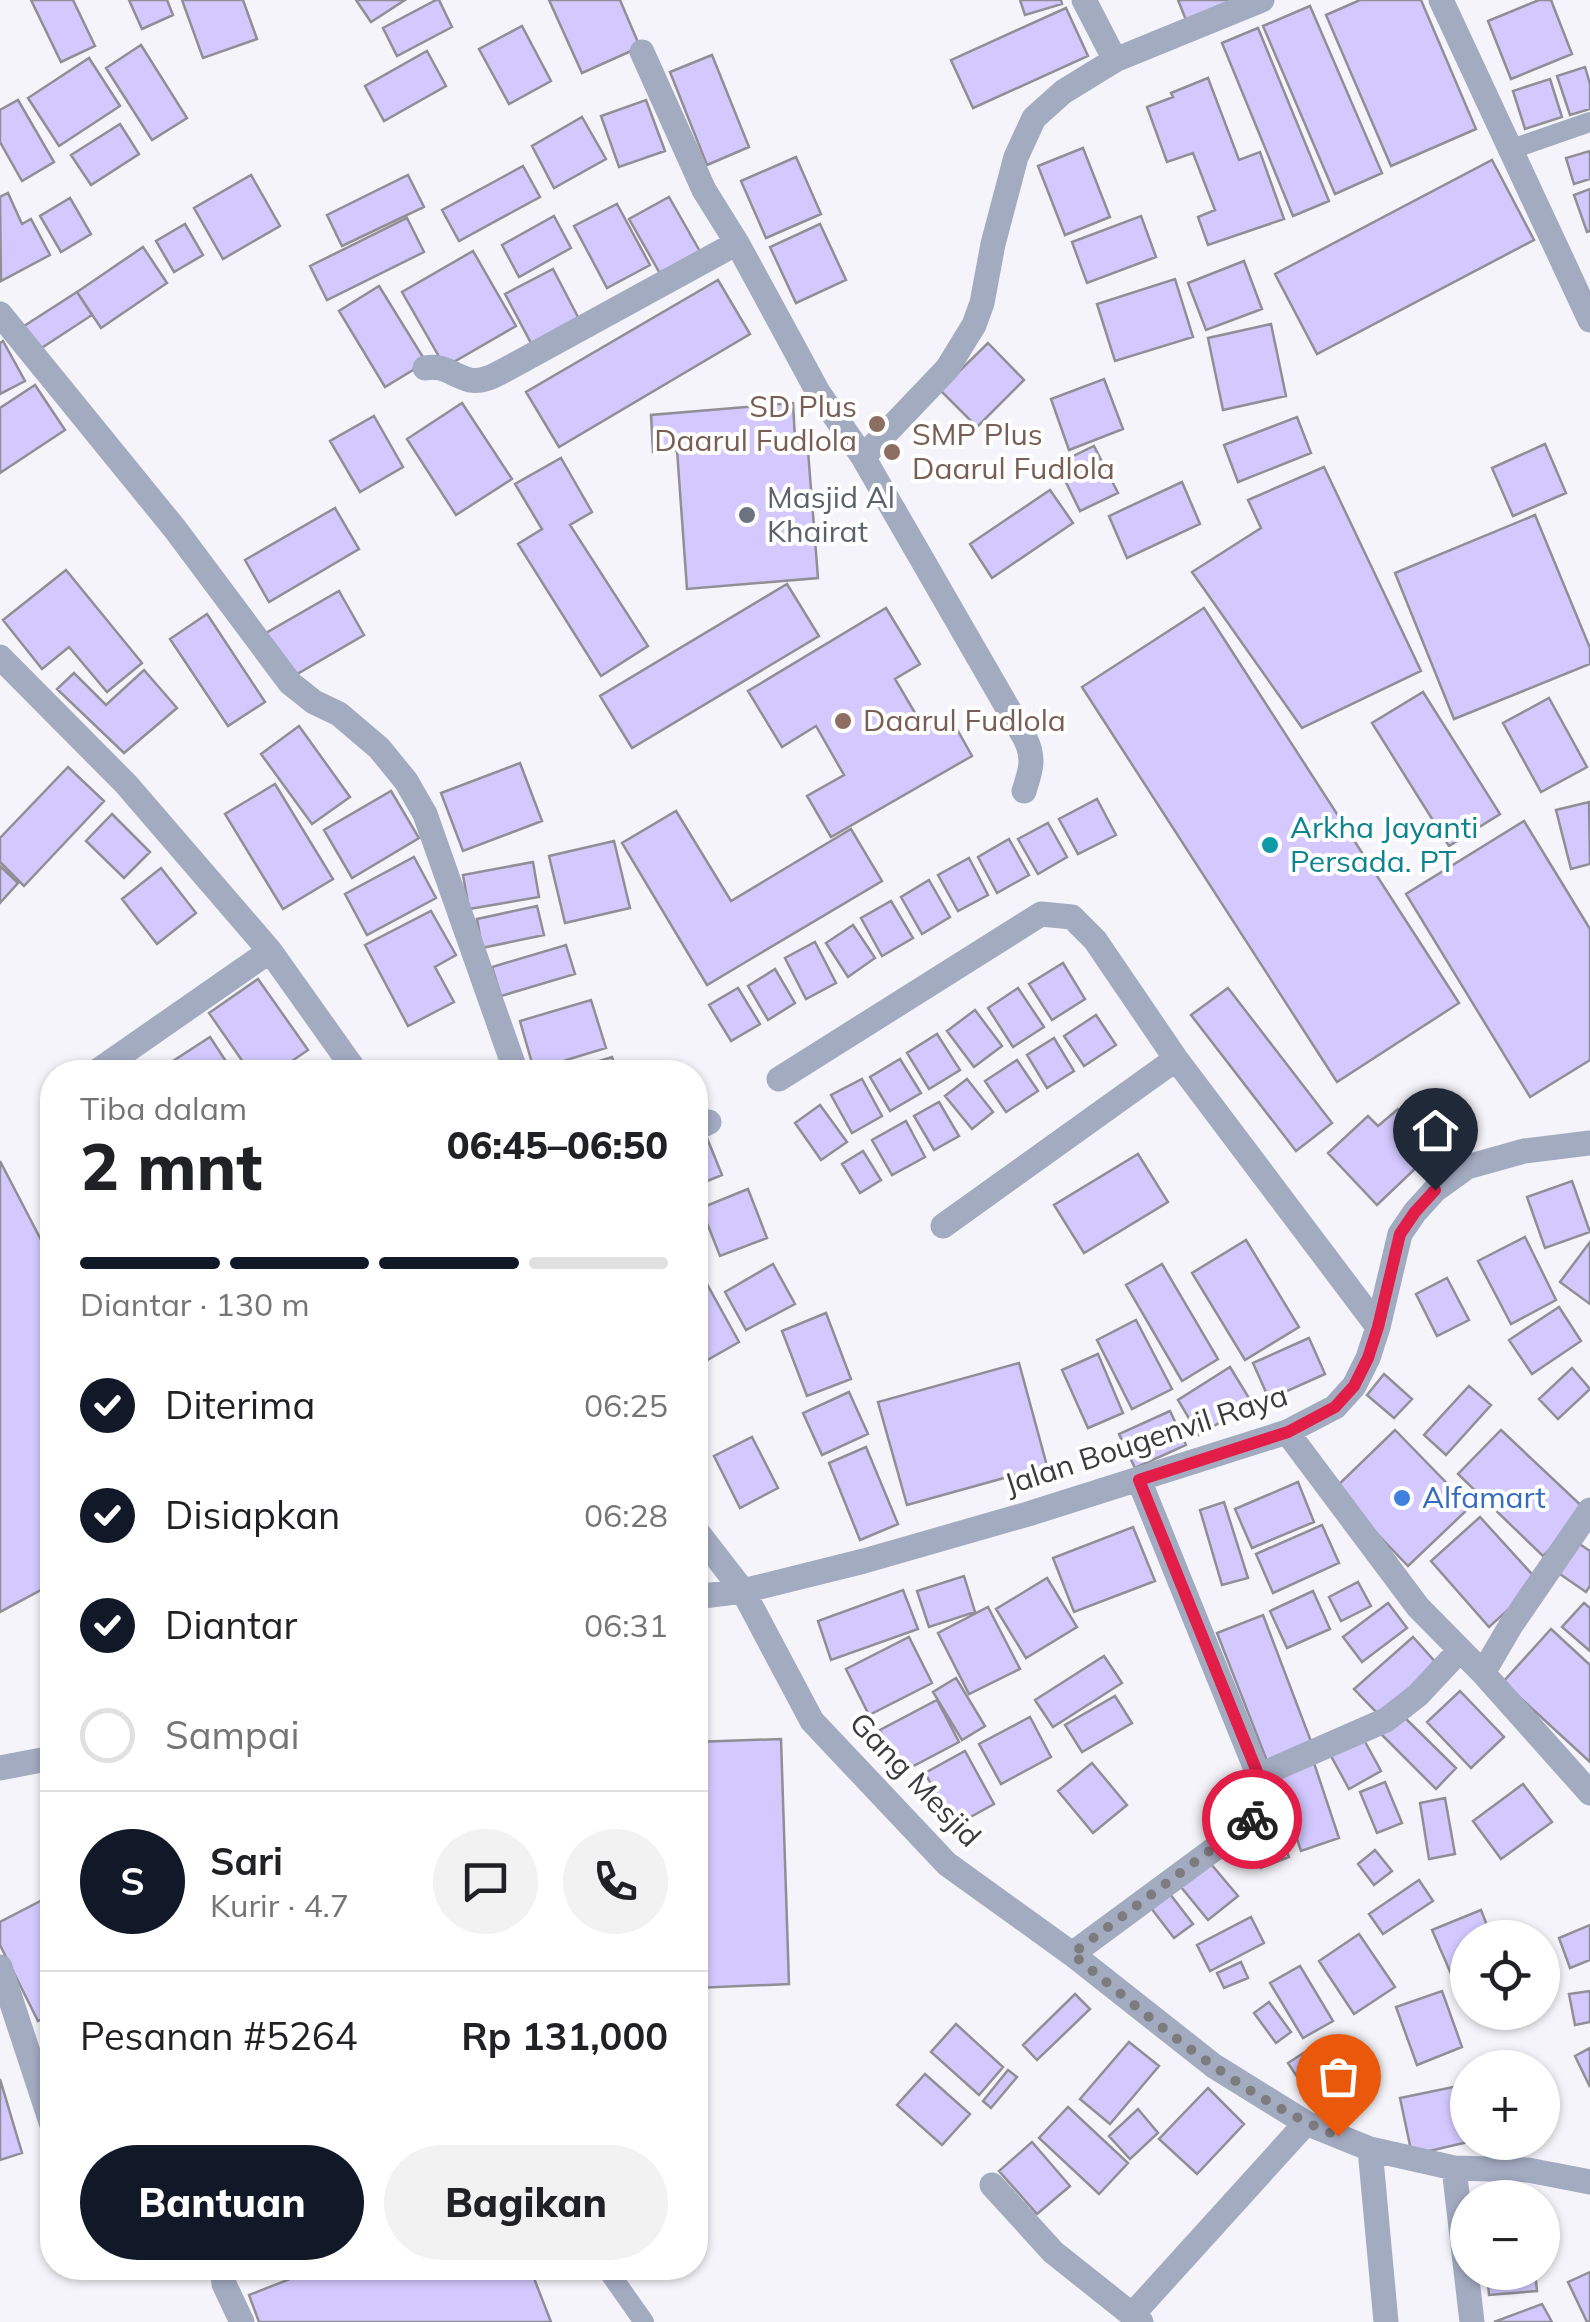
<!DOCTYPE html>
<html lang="id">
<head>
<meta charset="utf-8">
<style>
  :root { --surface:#fff; --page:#f2f2f2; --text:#202124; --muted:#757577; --line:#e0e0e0; --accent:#111827 }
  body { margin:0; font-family:Mulish,sans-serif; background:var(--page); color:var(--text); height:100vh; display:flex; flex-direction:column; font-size:38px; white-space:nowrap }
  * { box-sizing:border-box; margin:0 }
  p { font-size:32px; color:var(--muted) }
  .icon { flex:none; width:55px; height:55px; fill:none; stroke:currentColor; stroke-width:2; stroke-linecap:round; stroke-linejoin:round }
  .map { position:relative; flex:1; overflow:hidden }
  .side { position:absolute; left:40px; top:1060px; width:668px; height:1220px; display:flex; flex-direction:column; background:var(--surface); border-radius:40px; box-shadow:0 2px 8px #0004 }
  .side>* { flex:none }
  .fabs { position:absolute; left:1450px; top:1920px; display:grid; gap:20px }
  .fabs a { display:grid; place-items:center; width:110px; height:110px; border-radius:50%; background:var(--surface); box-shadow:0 2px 8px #0004; font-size:50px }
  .pin { position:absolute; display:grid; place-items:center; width:85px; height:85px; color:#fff; margin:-102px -42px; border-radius:50% 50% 50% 0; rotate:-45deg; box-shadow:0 0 10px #0007 }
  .pin .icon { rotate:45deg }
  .courier { position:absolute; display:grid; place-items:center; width:100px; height:100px; margin:-50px; border:8px solid #e11d48; border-radius:50%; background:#fff; color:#222; box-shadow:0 2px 12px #0007 }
  .overview em { font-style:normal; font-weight:800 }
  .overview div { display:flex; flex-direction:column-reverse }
  .overview { display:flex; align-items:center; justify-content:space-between; height:170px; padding:0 40px }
  h1 { font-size:65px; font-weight:800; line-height:75px }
  .bar { display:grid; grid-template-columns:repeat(4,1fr); gap:15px 10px; align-content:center; height:120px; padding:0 40px }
  .bar i { height:12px; border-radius:8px; background:var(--line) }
  .bar .active { background:var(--accent) }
  .bar p { grid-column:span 4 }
  .line { display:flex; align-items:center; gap:25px; padding:0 40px; border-top:2px solid var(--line) }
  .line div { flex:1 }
  .round { display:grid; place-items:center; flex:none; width:105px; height:105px; border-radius:52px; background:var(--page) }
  ol { padding:0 40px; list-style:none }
  li { display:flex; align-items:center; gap:30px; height:110px }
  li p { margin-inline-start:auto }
  li .icon { padding:10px; border-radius:50%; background:var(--accent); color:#fff; stroke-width:4 }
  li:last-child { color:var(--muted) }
  li i { width:55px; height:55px; border:5px solid var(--line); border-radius:50% }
  .cta { display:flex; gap:20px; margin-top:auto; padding:20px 40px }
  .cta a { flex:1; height:115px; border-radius:60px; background:var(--accent); color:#fff; font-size:40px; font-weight:800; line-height:115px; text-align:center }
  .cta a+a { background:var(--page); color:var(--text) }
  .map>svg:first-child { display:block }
  .building { fill:#d3c9ff; stroke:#908f95; stroke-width:2.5 }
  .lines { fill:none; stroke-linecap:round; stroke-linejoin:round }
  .lane { stroke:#a3abc1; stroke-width:20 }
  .street { stroke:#a3abc1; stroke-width:25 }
  .done { stroke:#7c7c7f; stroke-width:10; stroke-dasharray:0 18 }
  .route { stroke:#e11d48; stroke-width:12 }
  .education-dot { fill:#8d6e63; stroke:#fff; stroke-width:4 }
  .worship-dot { fill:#6b7280; stroke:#fff; stroke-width:4 }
  .culture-dot { fill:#0f9aa8; stroke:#fff; stroke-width:4 }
  .shop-dot { fill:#3f7fe0; stroke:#fff; stroke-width:4 }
  .labels { text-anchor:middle; stroke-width:8; stroke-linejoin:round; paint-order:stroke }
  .education-label { font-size:30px; fill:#785e54; stroke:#fff; text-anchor:start }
  .worship-label { font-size:30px; fill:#5b616d; stroke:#fff; text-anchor:start }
  .culture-label { font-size:30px; fill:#0d838f; stroke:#fff; text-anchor:start }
  .street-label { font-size:30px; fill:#3b3b3d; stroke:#fff }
  .shop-label { font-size:30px; fill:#366cbe; stroke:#fff; text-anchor:start }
</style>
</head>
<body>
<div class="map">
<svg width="1590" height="2322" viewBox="0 0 1590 2322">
  <rect width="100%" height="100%" fill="#f5f4fa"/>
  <path class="building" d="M31,0H73L95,46L61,62Z
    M129,0H167L173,15L142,29Z
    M182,0H243L257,39L203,58Z
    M356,0H405L371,22Z
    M436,0H439L452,27L397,56L383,28Z
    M549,0H620L640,47L582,73Z
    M1020,0H1061L1062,4L1025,15Z
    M1178,0H1237L1186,20Z
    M1360,0H1421L1476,129L1391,166L1326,15Z
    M1539,0H1551L1572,54L1511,79L1488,21Z
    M1310,6L1382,173L1335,194L1263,26Z
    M1066,8L1088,56L973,108L951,60Z
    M522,26L551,81L509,104L479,49Z
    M1258,28L1329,201L1293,216L1222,43Z
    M141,45L187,118L152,140L106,68Z
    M427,51L446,86L384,121L365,86Z
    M712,55L749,147L707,165L670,72Z
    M89,58L120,106L59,146L28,98Z
    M1585,67L1590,84V109L1570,115L1557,76Z
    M1208,78L1239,160L1260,152L1284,219L1208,245L1198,217L1215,210L1193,153L1167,162L1147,107L1173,97L1171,93Z
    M1550,79L1562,117L1525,129L1513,91Z
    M18,100L54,162L22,181L0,142V110Z
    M646,100L665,151L619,167L601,116Z
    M582,117L606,159L554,188L532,146Z
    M120,124L139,154L91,185L71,155Z
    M1083,148L1110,217L1065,235L1038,166Z
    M1590,151V179L1574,184L1566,158Z
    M796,157L821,214L766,238L741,181Z
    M1492,160L1534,240L1317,354L1275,274Z
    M523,166L540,197L459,241L442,210Z
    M251,175L280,226L223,259L194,208Z
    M408,175L424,207L342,246L327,215Z
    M1590,189V231L1587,232L1574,195Z
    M8,193L22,224L31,219L50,255L1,281L0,197Z
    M669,197L702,255L662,277L629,219Z
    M70,198L91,234L61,252L40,216Z
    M617,204L650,265L607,288L574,226Z
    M554,216L571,248L519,277L502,245Z
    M1141,216L1156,257L1087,283L1072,242Z
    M407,218L424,252L327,300L310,266Z
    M185,224L203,255L174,272L156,241Z
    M820,224L846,280L796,303L770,247Z
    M143,247L167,283L101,328L77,292Z
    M473,251L516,326L445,367L402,292Z
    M1244,261L1262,309L1206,330L1188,283Z
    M553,269L579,319L531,343L505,294Z
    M1175,279L1193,337L1115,361L1097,304Z
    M718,280L750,334L559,447L526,392Z
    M379,286L426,362L385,387L339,311Z
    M77,292L92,315L40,349L24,326Z
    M1271,324L1286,396L1223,410L1208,338Z
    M3,341L25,381L0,394V343Z
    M988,343L1024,380L977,427L940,390Z
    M1104,379L1123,429L1069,450L1051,399Z
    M35,385L65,430L0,473V408Z
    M462,403L512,479L456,515L407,439Z
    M793,403L795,439L807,438L818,578L687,589L677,450L653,452L651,415Z
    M374,416L403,467L360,492L330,441Z
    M1297,417L1311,453L1238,482L1224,445Z
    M1545,444L1566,493L1513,516L1492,468Z
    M1094,446L1118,493L1080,511L1057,464Z
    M561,458L592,512L570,525L648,646L601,676L518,544L542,529L515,484Z
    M1324,467L1421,671L1302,728L1192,572L1261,528L1248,500Z
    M1182,482L1200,524L1127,558L1109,516Z
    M1050,490L1073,523L992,578L970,544Z
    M335,508L359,549L269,602L245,560Z
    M1535,515L1590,648V664L1454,719L1395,573Z
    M66,570L142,663L107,692L69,647L42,669L3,620Z
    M787,584L819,636L632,748L600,696Z
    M339,591L364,635L292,677L266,633Z
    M886,608L920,664L895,679L925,730L949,715L972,756L831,837L807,796L844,775L816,726L782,747L748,691Z
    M1204,608L1459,1003L1337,1082L1082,687Z
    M207,614L265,702L228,726L170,639Z
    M144,670L177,708L124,753L57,689L74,673L106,705Z
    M1423,692L1500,814L1449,846L1372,723Z
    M1549,698L1587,767L1541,792L1503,723Z
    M299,726L350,797L312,824L261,754Z
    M520,763L542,821L463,851L441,793Z
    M68,767L104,801L24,886L0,862V838Z
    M275,784L333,879L283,909L225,814Z
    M391,791L419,838L352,878L324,830Z
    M1097,799L1116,835L1078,854L1059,819Z
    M1589,802L1590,864L1571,869L1556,810Z
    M676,811L731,901L851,829L882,881L707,985L622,843Z
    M112,814L150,852L124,878L86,841Z
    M1524,821L1590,929V1060L1530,1097L1406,894Z
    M1048,823L1067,857L1038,874L1018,839Z
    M1009,839L1029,875L997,893L978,857Z
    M614,841L630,908L565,923L549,856Z
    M414,857L436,898L367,935L345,894Z
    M969,858L988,895L958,911L938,875Z
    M533,862L539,897L469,909L463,875Z
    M0,866L18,883L0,903Z
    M161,868L196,913L157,944L122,899Z
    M929,880L950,917L922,934L901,897Z
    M891,901L913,938L882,956L861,918Z
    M537,906L544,935L482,948L477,919Z
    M431,911L456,955L435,967L454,1002L408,1026L365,945Z
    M853,925L875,958L848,977L826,943Z
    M815,942L836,983L806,999L785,958Z
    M566,945L575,974L501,996L492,967Z
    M1063,963L1085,999L1052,1020L1029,984Z
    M775,969L795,1003L768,1020L748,986Z
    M258,979L308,1050L276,1072H250L209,1013Z
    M738,988L760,1024L731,1041L709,1005Z
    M1018,988L1044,1027L1013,1047L988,1008Z
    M1228,988L1332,1123L1296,1151L1191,1015Z
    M591,1000L606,1048L534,1070L520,1021Z
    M975,1010L1002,1046L974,1067L947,1031Z
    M1096,1015L1116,1045L1084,1066L1064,1036Z
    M937,1034L960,1070L929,1089L907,1053Z
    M210,1037L233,1072H156Z
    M1054,1038L1074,1071L1047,1088L1027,1055Z
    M612,1057L617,1072H564Z
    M900,1059L921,1093L890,1111L870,1077Z
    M1017,1060L1038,1091L1006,1112L985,1081Z
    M862,1079L882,1116L852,1133L831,1095Z
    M967,1079L993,1112L972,1129L945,1096Z
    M939,1102L959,1136L934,1150L914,1116Z
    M820,1105L847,1142L821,1160L795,1123Z
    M1398,1109L1419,1134L1401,1149L1418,1166L1377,1205L1328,1153L1368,1116L1378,1126Z
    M906,1121L925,1157L892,1175L872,1140Z
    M705,1133L722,1175L695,1186V1138Z
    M863,1151L881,1180L860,1193L842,1164Z
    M1138,1154L1168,1202L1084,1253L1054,1205Z
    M0,1161L52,1261V1584L0,1612Z
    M1572,1181L1590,1232L1545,1248L1527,1197Z
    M748,1189L767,1238L720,1256L701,1208Z
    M1525,1237L1556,1300L1511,1324L1478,1261Z
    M1246,1240L1299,1327L1245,1360L1192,1273Z
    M1590,1242V1304L1560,1282Z
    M773,1264L795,1304L746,1330L725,1292Z
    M1162,1264L1218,1359L1182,1381L1126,1285Z
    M697,1266L739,1342L695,1367V1267Z
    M1447,1278L1469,1320L1437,1336L1416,1294Z
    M1559,1307L1581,1341L1532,1374L1509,1340Z
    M826,1313L851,1379L807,1396L782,1331Z
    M1136,1320L1172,1389L1132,1409L1097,1340Z
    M1309,1338L1325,1374L1269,1399L1253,1363Z
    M1098,1354L1123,1413L1088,1428L1062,1370Z
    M1019,1363L1047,1466L907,1505L878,1402Z
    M1230,1367L1252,1403L1199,1435L1178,1400Z
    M1572,1368L1590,1389L1558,1419L1539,1399Z
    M1384,1374L1412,1399L1394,1418L1367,1395Z
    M1469,1386L1491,1405L1446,1455L1424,1435Z
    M849,1392L868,1434L822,1455L803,1413Z
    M1170,1411L1186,1445L1135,1468L1119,1434Z
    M1395,1430L1470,1507L1408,1566L1334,1489Z
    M1501,1430L1587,1511L1543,1556L1458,1474Z
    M752,1437L778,1488L740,1508L714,1456Z
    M866,1447L898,1524L860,1540L829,1463Z
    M1298,1482L1314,1522L1252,1548L1235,1509Z
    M1224,1502L1248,1578L1222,1585L1200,1510Z
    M1480,1517L1539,1582L1489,1627L1431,1561Z
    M1322,1525L1339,1563L1273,1593L1256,1554Z
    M1133,1527L1155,1581L1074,1612L1053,1558Z
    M1575,1541L1590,1551V1586L1586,1592L1554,1570Z
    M964,1576L975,1612L929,1627L917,1591Z
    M1047,1578L1077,1627L1026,1658L996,1609Z
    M1358,1582L1371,1606L1341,1621L1329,1597Z
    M903,1590L918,1629L831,1660L818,1621Z
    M1313,1591L1330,1629L1287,1648L1270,1611Z
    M1388,1603L1407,1628L1362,1662L1343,1637Z
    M1584,1603L1590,1608V1651L1562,1627Z
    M988,1607L1020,1669L969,1694L938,1633Z
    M1263,1615L1312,1744L1267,1761L1217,1633Z
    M1551,1629L1590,1665V1762L1503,1682Z
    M909,1637L932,1683L869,1715L846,1669Z
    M1413,1637L1438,1665L1380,1716L1354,1689Z
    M1104,1656L1122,1683L1053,1727L1035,1700Z
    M956,1678L985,1726L962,1740L933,1692Z
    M1460,1691L1504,1737L1471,1768L1427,1722Z
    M1115,1696L1132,1723L1082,1752L1065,1725Z
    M937,1700L959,1742L902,1772L880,1730Z
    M1401,1714L1456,1768L1436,1789L1381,1734Z
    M1030,1717L1051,1757L1001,1784L979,1744Z
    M1363,1738L1381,1771L1349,1789L1331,1756Z
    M781,1739L789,1984L695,1988V1742Z
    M965,1751L994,1804L954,1826L925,1773Z
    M1313,1760L1339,1838L1301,1851L1275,1773Z
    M1092,1763L1127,1805L1093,1833L1058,1791Z
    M1385,1782L1402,1823L1377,1833L1360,1792Z
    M1523,1784L1552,1822L1501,1859L1473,1821Z
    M1445,1798L1455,1854L1429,1859L1420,1803Z
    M1274,1816L1289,1857L1261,1868L1245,1828Z
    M1375,1850L1392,1871L1374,1885L1358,1864Z
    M1211,1864L1238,1896L1208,1920L1181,1887Z
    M1419,1880L1433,1901L1383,1934L1369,1914Z
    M1170,1894L1193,1924L1174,1938L1151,1908Z
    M52,1895V2014L38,2021L0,1945V1922Z
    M1481,1910L1492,1938H1468V1969L1452,1976L1432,1930Z
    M1251,1917L1264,1943L1210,1971L1197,1945Z
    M1590,1925V1960L1570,1968L1559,1938Z
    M1359,1934L1395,1987L1354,2014L1319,1961Z
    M1241,1962L1248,1978L1224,1988L1217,1973Z
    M1300,1966L1333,2021L1303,2038L1270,1983Z
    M1442,1991L1462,2047L1417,2065L1396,2007Z
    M1590,1991V2022L1575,2025L1569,1994Z
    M1075,1994L1090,2009L1037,2060L1023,2045Z
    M1269,2002L1291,2032L1276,2043L1254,2013Z
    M956,2024L1003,2067L979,2095L931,2052Z
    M1325,2039L1355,2083L1318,2108L1288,2063Z
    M1129,2042L1159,2066L1110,2124L1080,2099Z
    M1590,2048V2087L1575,2056Z
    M1008,2070L1017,2077L991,2108L983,2101Z
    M925,2074L970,2114L942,2145L897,2105Z
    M0,2079L22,2153L0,2160Z
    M1468,2084V2142L1412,2155L1400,2098Z
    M1208,2088L1244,2124L1197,2174L1159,2139Z
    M1068,2107L1128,2163L1099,2194L1039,2138Z
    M1138,2109L1158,2133L1130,2159L1109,2136Z
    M1032,2142L1070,2186L1037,2214L999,2171Z
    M318,2268H530L551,2322H259L249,2295Z
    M1487,2272H1535L1537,2291L1489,2295Z
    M1590,2272V2322H1587L1568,2282Z
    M1542,2304L1552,2322H1494Z"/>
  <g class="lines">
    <path class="lane" d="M1509,150L1590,122
      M606,2268L644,2322"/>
    <path class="street" d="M1084,0L1115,60
      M1441,0L1590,320
      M737,243L818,392L863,457L1025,738C1035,758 1031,770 1024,791
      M0,314L175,529L290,683L314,702L339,714L379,748L406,781L425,814L516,1072
      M425,368C444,364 453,376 470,380C486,383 502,371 516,364L737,243L704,190L642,52
      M863,457L947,369L974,325L982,303L993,244L1016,157L1034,118L1063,92L1115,60L1262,0
      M0,657L126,784L270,951L356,1072
      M96,1072L270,951
      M779,1079L1041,914L1072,917L1095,940L1176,1059L1378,1327
      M695,1129L709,1122
      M943,1226L1176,1059
      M1287,1432L1418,1607L1483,1673L1590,1793
      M695,1529L743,1591L812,1721L947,1864L1072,1954L1214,2066L1306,2123L1370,2149L1454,2168L1528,2170L1590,2182
      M695,1597L743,1591L864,1561L1028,1514L1287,1432L1335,1407L1354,1386L1368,1358L1378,1327L1400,1234L1415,1212L1435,1190L1467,1167L1524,1151L1590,1143
      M1483,1673L1511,1625L1590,1510
      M0,1768L52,1758
      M1258,1776L1386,1720L1418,1695L1460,1650
      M1072,1954L1236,1833L1258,1814L1262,1784L1139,1480
      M0,1967L52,2125
      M1370,2149L1386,2322
      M1454,2168L1472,2322
      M992,2185L1053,2252L1141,2322
      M222,2268L224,2284L242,2322
      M1132,2315L1306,2123"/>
  </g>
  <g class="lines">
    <path class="done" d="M1252,1819L1072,1954C1153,2020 1240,2097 1338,2136"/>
    <path class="route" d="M1252,1819L1258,1814L1262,1784L1139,1480L1288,1432L1335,1407L1354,1386L1368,1358L1378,1327L1400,1234L1415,1212L1435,1190"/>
  </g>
  <g class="education-dot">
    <circle cx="877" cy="424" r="10"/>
    <circle cx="892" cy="452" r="10"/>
    <circle cx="843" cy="721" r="10"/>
  </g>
  <circle class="worship-dot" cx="747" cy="515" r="10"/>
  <circle class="culture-dot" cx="1270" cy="845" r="10"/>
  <circle class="shop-dot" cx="1402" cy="1498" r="10"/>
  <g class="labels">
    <g class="education-label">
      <text x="857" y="417" text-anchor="end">SD Plus<tspan x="857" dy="34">Daarul Fudlola</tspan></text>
      <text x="912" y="445">SMP Plus<tspan x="912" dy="34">Daarul Fudlola</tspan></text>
      <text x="863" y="731">Daarul Fudlola</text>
    </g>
    <g class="worship-label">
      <text x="767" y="508">Masjid Al<tspan x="767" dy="34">Khairat</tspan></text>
    </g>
    <g class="culture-label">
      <text x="1290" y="838">Arkha Jayanti<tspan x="1290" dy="34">Persada. PT</tspan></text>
    </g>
    <g class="street-label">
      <text transform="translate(1146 1440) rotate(-18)" y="10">Jalan Bougenvil Raya</text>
      <text transform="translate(915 1780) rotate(46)" y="10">Gang Mesjid</text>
    </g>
    <g class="shop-label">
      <text x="1422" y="1508">Alfamart</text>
    </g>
  </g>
</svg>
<div class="fabs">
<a><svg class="icon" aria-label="locate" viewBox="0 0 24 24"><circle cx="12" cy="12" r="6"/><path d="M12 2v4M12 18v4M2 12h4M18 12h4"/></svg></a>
<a>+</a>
<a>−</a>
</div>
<div class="pin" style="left:1338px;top:2136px;background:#ea580c"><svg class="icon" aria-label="bag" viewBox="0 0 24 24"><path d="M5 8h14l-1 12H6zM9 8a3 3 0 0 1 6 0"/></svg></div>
<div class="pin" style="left:1435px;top:1190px;background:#1f2937"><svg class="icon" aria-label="home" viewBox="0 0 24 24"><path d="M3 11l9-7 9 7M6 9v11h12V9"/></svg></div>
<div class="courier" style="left:1252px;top:1819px"><svg class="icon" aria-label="bike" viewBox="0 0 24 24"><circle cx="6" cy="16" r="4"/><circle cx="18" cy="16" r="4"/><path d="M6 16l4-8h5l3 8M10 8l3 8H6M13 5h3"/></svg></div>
<section class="side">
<div class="overview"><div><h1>2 mnt</h1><p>Tiba dalam</p></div><em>06:45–06:50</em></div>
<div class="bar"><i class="active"></i><i class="active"></i><i class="active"></i><i></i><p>Diantar · 130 m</p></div>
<ol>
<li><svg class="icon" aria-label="check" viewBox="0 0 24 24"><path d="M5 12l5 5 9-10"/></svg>Diterima<p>06:25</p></li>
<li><svg class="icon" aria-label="check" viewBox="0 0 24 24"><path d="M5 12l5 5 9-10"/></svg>Disiapkan<p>06:28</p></li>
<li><svg class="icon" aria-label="check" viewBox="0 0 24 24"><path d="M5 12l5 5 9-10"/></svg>Diantar<p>06:31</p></li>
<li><i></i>Sampai</li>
</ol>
<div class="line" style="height:180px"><b class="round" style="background:var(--accent);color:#fff">S</b><div><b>Sari</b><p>Kurir · 4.7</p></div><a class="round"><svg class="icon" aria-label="chat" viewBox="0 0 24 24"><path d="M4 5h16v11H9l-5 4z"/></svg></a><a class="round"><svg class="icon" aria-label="phone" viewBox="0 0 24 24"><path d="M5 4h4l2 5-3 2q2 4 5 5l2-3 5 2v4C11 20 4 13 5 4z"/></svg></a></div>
<div class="line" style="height:130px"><div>Pesanan #5264</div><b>Rp 131,000</b></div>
<div class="cta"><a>Bantuan</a><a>Bagikan</a></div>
</section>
</div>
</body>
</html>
